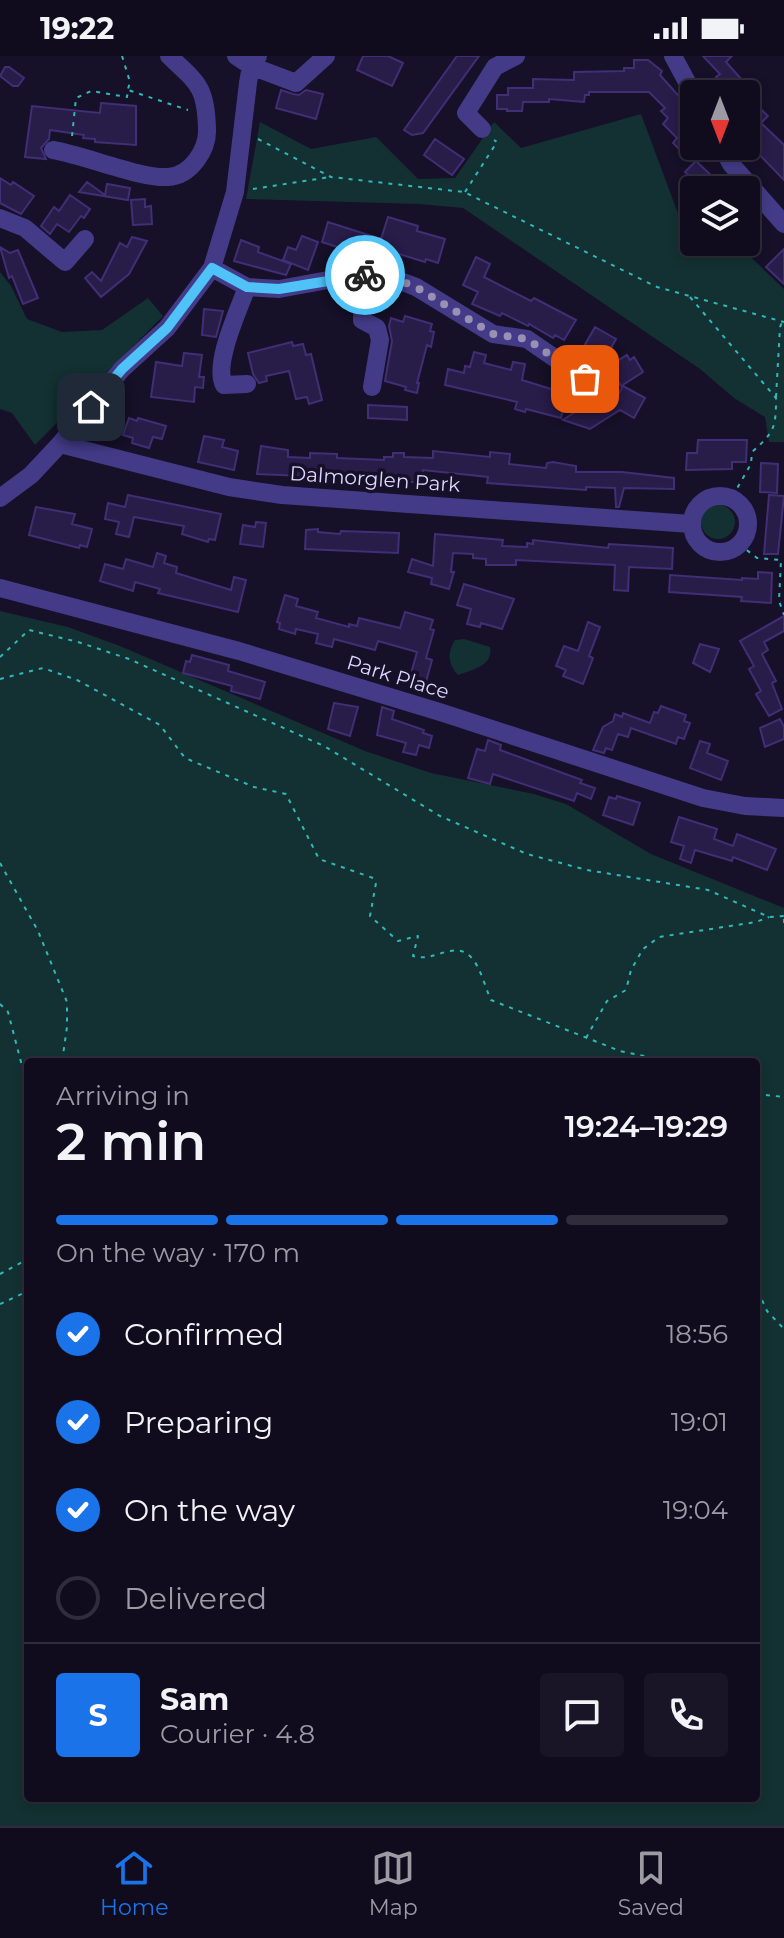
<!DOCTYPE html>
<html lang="en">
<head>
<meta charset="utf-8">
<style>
  :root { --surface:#100c1e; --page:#191527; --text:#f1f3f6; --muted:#9c9ba4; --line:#302c3c; --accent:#1a73e8 }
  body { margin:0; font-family:Montserrat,sans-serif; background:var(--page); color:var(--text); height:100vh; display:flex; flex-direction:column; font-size:30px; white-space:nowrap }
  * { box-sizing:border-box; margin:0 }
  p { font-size:26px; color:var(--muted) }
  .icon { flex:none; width:44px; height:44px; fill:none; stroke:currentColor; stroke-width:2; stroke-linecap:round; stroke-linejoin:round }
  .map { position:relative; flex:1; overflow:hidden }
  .side { position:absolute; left:24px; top:1002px; width:736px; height:744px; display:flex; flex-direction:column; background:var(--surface); border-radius:8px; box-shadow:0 4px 12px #0003,0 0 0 2px var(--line) }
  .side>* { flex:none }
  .needle { width:52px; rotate:180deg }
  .buttons { position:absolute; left:680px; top:24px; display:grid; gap:16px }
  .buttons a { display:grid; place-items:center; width:80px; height:80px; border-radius:8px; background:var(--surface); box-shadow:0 4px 12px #0003,0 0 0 2px var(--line); font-size:40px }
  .pin { position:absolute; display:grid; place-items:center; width:68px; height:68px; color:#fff; margin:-34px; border-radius:16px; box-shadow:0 4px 12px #0006 }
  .courier { position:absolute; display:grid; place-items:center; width:80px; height:80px; margin:-40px; border:6px solid #4fc3f7; border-radius:50%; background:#fff; color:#222; box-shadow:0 2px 10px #0007 }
  .headline em { font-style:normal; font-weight:600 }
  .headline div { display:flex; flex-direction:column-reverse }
  .headline { display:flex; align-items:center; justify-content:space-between; height:136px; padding:0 32px }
  h1 { font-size:52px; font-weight:600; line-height:60px }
  .bar { display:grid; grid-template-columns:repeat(4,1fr); gap:12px 8px; align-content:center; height:96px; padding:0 32px }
  .bar i { height:10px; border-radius:6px; background:var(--line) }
  .bar .selected { background:var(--accent) }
  .bar p { grid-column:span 4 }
  .line { display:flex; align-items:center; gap:20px; padding:0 32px; border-top:2px solid var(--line) }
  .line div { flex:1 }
  .round { display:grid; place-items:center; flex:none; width:84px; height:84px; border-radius:8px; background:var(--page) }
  ol { padding:0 32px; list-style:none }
  li { display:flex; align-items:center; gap:24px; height:88px }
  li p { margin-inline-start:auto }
  li .icon { padding:8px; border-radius:50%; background:var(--accent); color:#fff; stroke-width:4 }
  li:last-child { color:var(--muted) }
  li i { width:44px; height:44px; border:4px solid var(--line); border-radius:50% }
  .status { display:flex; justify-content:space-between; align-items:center; height:56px; padding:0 40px; background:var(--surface); direction:ltr }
  .status svg { height:22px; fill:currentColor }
  .menu { display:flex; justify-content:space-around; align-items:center; height:112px; border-top:2px solid var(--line); background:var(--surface); font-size:22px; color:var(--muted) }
  .menu a { display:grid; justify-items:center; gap:4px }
  .menu .selected { color:var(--accent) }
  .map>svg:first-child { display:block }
  .green { fill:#133132; fill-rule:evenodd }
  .building { fill:#281c49; stroke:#412e75; stroke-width:2 }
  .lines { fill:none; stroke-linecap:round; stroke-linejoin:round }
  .path { stroke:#30b9ba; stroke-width:2; stroke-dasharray:4 6; stroke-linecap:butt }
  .minor { stroke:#433b87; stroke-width:18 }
  .done { stroke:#9891b4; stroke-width:8; stroke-dasharray:0 14.4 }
  .route { stroke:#4fc3f7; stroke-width:10 }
  .labels { text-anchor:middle; stroke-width:7; stroke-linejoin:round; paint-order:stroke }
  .street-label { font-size:20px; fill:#ded7ff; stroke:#161028 }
</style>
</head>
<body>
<div class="status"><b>19:22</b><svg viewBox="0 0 49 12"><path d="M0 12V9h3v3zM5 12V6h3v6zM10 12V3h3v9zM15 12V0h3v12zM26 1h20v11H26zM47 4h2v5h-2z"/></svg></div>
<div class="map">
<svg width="784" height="1770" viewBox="0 0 784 1770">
  <rect width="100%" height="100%" fill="#161028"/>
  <path class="green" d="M641,58L683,171L694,181V186H700L717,201L732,186H735L784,233V386H769L765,361L734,342L700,313L463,152L419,148L246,143L260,66L311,93L376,81L418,123L455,122L494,66L521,92Z
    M0,216L11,230L27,263L62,276L102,274L148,242L163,260L35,389L12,357L0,353Z
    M701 466a17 17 0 1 1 34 0a17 17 0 1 1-34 0Z
    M0,555L68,571L120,590L365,695L431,717L534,738L566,748L651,798L784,852V1770H0ZM28,1006H756V1742H28Z
    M464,583L490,591C494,609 473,614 458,619C448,608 447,596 455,584Z"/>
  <path class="building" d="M363,0H388L403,7L392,30L357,14Z
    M457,0H479L423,77L412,79L404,74Z
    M703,0H732L726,6L750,33L745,38H729L716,21L720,18Z
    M634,4H648L662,15L660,19L686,48L682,51L688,56L680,63L694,77V92L686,100L673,87L677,82L663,68L668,62L661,55L665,52L649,36H589V39H585L584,46L549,43V46H523L522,55H507V53H497V39H508V32H533V23L574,24V16L624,15V12H634Z
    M5,11H9L24,22L18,30H13L0,20Z
    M281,34L293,38L299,39L306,34L323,38L316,63L276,52Z
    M746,39L768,60L761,67L784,89V124L749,88L756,80L746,71Z
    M101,47L136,50V89L95,86V83L83,82L84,79L50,74L49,83L41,92L46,103L25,101L32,50L100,57Z
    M435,83L464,103L452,119L424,99Z
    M696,105L716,124L706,134L685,116Z
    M0,122L11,129L13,126L34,140L21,158L0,147Z
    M87,126L105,139L107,128L130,132L128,144L79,136Z
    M70,139L90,153L84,162L81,160L69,176L57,168L50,178L41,170L54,151L59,155Z
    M145,143V151L151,150L152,168L133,169L131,144Z
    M388,161L418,170L417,175L445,183L438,207L426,203L425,206L396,197L393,209L322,186L328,166L381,183Z
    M302,180L318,186L308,214L283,204L288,191L296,194Z
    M132,181L147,185L129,218L101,241L85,222L92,216L101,225L120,187L127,191Z
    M241,184L259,191L258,196L291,208L286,219L234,205Z
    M0,191L10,197L18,194L38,242L23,248L12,220L9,222Z
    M784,193V228L766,211Z
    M476,201L490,208L484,221L531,245L534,242L576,264L564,284L555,279L553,282L529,268L528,270L502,257L500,260L472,248L478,236L463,229Z
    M204,253L223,255L216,281L202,279Z
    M405,260L432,268L430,275L434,276L431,291L427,289L417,327H419L417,337L405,334L406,331L385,325L392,285L389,270L391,262L403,266Z
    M595,271L616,283L603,306L583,292Z
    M292,286L293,290L303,288L306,299L311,298L322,344L309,348L307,341L296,343L289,315L266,320L267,325L259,327L253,318L248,297Z
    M474,296L486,299L484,307L511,314L513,306L525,308L522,324L567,338L561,362L526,353L525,356L515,353L517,346L445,329L448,313L464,317L465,310L470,311Z
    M184,297L202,299L199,321H204L203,332L195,331L194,346L151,341L156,306L182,310Z
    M627,299L630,304L634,301L643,316L621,330L609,310Z
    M623,330L645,342L634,362L620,354L590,373L563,364L587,348L591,354L603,346L609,355Z
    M368,349L407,351V364L368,362Z
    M129,362L137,365L138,362L166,370L162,383L153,381L149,392L132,387L133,382L123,379Z
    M204,380L224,384L222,391L238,395L234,414L198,406Z
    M698,384H747L746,406H732V413L686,414L687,397H697Z
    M261,390L288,394V401L310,402V397L337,398V402L384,404V401H393V397H404V401L433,402V395L490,401V396L510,398L509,408L546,412L547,407L553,406L576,410V416H622L674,422V433L624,432L619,451H616L615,432L586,431V434L487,427L488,421L423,414V426H409V422L383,421H328L257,418Z
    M761,407L778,408L777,437L760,436Z
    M128,439L221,458L215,484L209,483L208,486L182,478L184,470L134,461L129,481L116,478L119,466L105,463L108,447L125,451Z
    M769,439L784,440L778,498H764Z
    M36,451L75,458L72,468L92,473L87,491L80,489L79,492L29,479Z
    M256,466L266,467L263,491L240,488L243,469L255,471Z
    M318,473V476L340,478L341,475L399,477L398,497L305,493L306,474Z
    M435,478L503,484L502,490L527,491V487L533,488V484L608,492L609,488L673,492L672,513L629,511L628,535L614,534L615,509L516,504V509H486V503L473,502V498L453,497L451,516H454L449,533L431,528L432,522L408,516L412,503L433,510Z
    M157,497L166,500L164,507L177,511L176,517L231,534L234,521L246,524L238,556L158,537L160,533L135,526L133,535L100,525L105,508L123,513L126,503L153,511Z
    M758,516L772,517L771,547L741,545L742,541L669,536L670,519L742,524V522L758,523Z
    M464,528L514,543L502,573L481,567L480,571L467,568L471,553L457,549Z
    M285,539L298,543L296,550L318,556L316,562L349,571V568L357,570L359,562L400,572L405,556L433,564L430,573L434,574L426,602L432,604L426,626L410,621L417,596L378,585L375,594L334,583L332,591L316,587L318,578L296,573L295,578L279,573L280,567L277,566Z
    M784,560V575L764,586L768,594L762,598L776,625L772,627L782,653L769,660L756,638L761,635L749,613L754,610L740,585Z
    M588,566L600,571L589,600L593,602L583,628L563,620L566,614L556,610L564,590L578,595Z
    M700,588L719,593L710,616L693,607Z
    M192,599L229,609L228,615L265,626L260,643L231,635L232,630L183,617L186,605L190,606Z
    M334,647L358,651L350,680L328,673Z
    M661,650L686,659L684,665L690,667L684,683L678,681L676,688L631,672L628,681L618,678L612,694L606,692L604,697L593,694L603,671L613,665L615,658L622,661L623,657L650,667L654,656L658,657Z
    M382,651L394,655L392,663L424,674L423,677L432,680L429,692L419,689L416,699L403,696L406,687L377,679Z
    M780,663L784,671V683L765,691L760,672Z
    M488,684L501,689L500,694L582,724L580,727L595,732L591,743L577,737L574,745L493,718L490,728L468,722L477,693L485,695Z
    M700,685L710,688L707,697L728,705L721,724L690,712Z
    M617,740L640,747L633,769L603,759L609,741L616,743Z
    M679,761L717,773L714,783L733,790L737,778L776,793L767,814L733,801L732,805L695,794L691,807L680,803L684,790L671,786Z"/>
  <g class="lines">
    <path class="path" d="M122,0L130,26L128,33
      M72,80L76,42L91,35L127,41L128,34L188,54
      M258,83L331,121L464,136L657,231L784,266
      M253,133L330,121
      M465,136L497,86L494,84
      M690,241L776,342C776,373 774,376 752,396L751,408L732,441
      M776,341L780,271L784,262
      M739,488L757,502L781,504L779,545L784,559
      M0,601L29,574L78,586L129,603L324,690L440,760L527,798L587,814L708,834L769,861L784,860
      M0,623L43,612L77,624L160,669L185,702L254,731L286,738L319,803L373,822L376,827L370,860L398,885L418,880L413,900C429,904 434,898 450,895C477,889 482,925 491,944L620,995L673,1006
      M0,807L38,875L67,946V971L62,1006
      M784,863V868
      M0,948L8,956L28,1033
      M586,982L607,945L626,934L631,914L643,893L659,881L756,866L769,861
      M756,1038L784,1041
      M0,1218L28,1203
      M758,1235L767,1255L784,1273
      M0,1248L28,1235"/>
    <path class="minor" d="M236,0L251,10L296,27L326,0
      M673,0L694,39
      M482,73L466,57L495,11L516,0
      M721,90L731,108L784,168
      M53,94C84,99 141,123 168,121C191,120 208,93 207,73C206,31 198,27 169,0
      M0,162L25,172L65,206L85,183
      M212,212L247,231L279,233L350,220L382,218L416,231L493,278L527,283L585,323
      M364,219L362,264L377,272L380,284L372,331
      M247,328L224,329C213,308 239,253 247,231
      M60,388L229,431L282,439L691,468
      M692 468a28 28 0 1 1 56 0a28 28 0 1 1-56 0Z
      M0,442L31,419L60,388L122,313L167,272L212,212L235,136L248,27L251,10L258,0
      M0,532L239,595L443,657L703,742L745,750L784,752"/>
  </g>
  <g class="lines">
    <path class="done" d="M365,219L382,218L416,231L493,278L527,283L585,323"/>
    <path class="route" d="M91,351L122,313L167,272L212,212L247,231L279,233L365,219"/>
  </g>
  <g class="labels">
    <g class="street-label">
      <text transform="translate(375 423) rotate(4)" y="7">Dalmorglen Park</text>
      <text transform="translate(398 621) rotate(17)" y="7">Park Place</text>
    </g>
  </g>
</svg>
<div class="buttons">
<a><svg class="needle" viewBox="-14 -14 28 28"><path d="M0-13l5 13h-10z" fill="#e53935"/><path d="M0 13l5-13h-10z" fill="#9c9ba4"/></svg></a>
<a><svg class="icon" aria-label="layers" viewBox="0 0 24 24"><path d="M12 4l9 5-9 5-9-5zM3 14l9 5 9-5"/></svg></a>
</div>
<div class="pin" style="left:585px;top:323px;background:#ea580c"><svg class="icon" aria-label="bag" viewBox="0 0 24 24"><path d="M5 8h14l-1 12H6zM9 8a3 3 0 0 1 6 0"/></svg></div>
<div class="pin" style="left:91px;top:351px;background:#1f2937"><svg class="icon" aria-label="home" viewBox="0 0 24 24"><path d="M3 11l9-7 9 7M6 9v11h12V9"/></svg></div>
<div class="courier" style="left:365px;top:219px"><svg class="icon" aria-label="bike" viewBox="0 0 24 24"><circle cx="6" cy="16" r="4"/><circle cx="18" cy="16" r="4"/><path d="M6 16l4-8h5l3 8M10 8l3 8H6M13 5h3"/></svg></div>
<section class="side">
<div class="headline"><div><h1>2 min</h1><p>Arriving in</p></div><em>19:24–19:29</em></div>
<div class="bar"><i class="selected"></i><i class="selected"></i><i class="selected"></i><i></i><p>On the way · 170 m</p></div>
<ol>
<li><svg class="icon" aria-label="check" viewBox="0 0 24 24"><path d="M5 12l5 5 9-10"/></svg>Confirmed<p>18:56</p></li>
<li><svg class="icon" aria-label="check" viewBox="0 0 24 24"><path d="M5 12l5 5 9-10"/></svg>Preparing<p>19:01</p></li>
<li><svg class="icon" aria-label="check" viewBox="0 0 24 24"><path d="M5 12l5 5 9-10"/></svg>On the way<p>19:04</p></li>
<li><i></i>Delivered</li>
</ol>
<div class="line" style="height:144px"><b class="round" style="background:var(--accent);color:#fff">S</b><div><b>Sam</b><p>Courier · 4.8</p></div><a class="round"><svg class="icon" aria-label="chat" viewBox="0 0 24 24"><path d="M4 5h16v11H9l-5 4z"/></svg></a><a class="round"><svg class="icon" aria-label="phone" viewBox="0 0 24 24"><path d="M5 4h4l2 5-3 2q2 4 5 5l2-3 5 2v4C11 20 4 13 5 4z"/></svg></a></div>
</section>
</div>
<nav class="menu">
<a class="selected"><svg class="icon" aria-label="home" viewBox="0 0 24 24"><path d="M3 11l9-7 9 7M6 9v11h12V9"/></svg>Home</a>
<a><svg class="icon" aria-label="map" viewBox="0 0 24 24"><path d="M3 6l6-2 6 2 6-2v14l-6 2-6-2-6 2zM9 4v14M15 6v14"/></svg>Map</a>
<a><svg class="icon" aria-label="saved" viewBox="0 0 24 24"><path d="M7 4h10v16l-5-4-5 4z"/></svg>Saved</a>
</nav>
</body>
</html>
